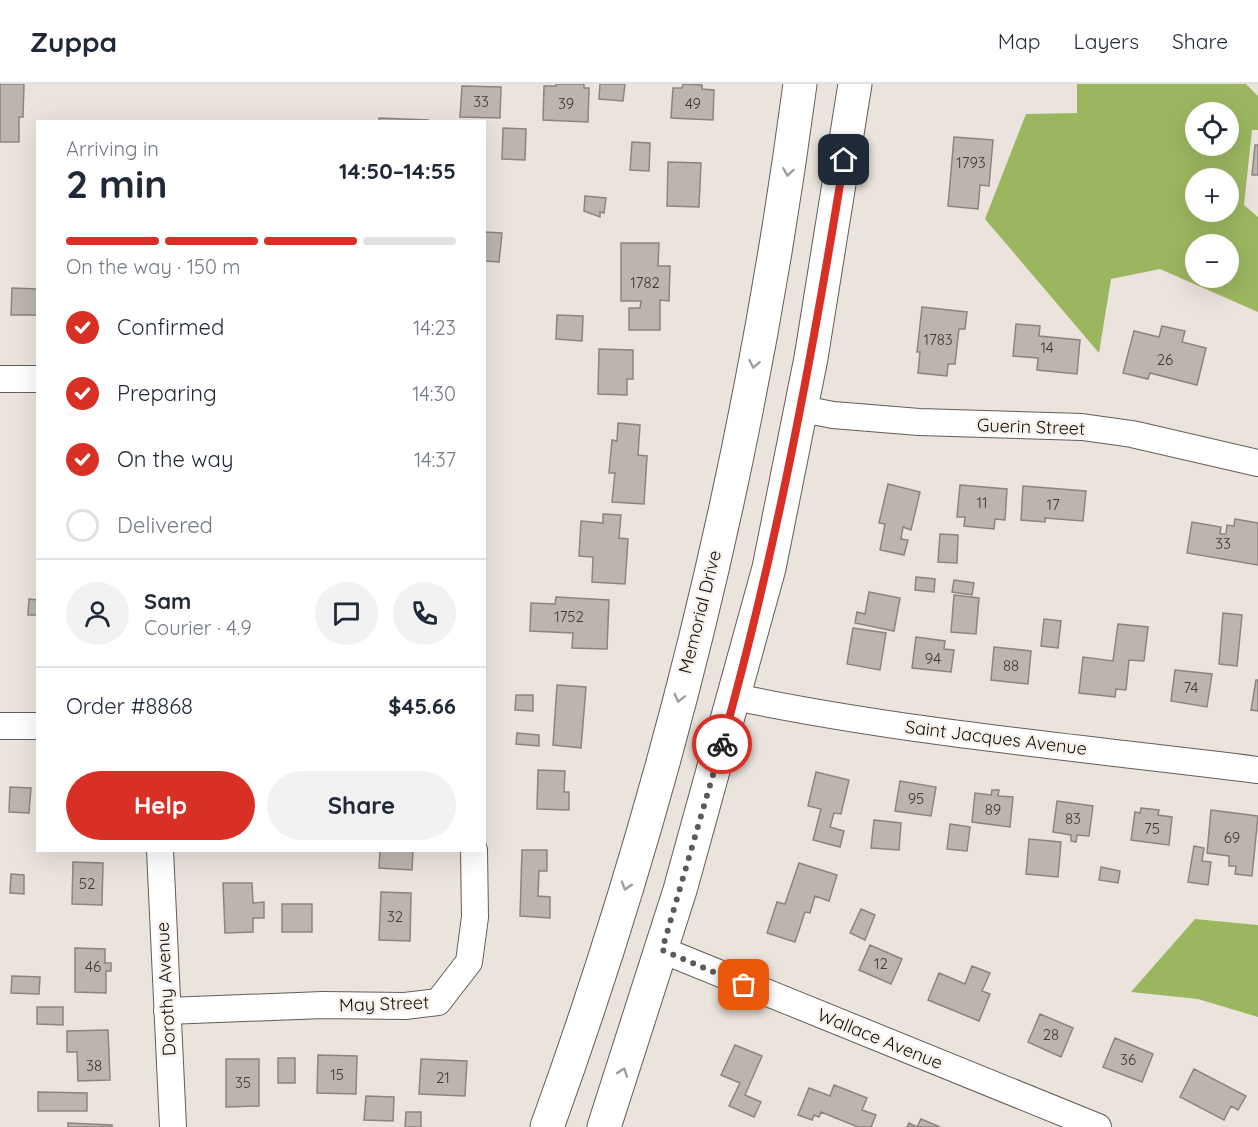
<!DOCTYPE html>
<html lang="en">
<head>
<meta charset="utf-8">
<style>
  :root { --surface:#fff; --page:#f2f2f3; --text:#1f2937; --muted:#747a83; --line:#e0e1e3; --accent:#d93025 }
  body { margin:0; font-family:Quicksand,sans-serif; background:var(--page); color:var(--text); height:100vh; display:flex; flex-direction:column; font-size:22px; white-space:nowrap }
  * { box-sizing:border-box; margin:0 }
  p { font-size:20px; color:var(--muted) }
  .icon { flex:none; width:33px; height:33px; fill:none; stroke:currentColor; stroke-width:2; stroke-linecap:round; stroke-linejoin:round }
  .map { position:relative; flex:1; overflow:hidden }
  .details { position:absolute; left:36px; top:36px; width:450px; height:732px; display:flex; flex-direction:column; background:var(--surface); border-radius:0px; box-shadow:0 6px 24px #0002 }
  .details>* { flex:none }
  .controls { position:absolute; left:1185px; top:18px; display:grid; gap:12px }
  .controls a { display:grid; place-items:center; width:54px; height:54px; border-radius:50%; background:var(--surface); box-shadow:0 6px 24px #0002; font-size:30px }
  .pin { position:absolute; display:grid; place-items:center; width:51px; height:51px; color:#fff; margin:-26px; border-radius:12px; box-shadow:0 3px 9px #0006 }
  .courier { position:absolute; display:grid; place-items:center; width:60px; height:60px; margin:-30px; border:4px solid #d93025; border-radius:50%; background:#fff; color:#222; box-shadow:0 2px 8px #0007 }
  .summary em { font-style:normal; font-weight:800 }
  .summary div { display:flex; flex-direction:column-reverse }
  .summary { display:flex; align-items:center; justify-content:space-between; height:102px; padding:0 30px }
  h1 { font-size:39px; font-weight:800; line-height:45px }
  .bar { display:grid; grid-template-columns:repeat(4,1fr); gap:9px 6px; align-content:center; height:72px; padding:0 30px }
  .bar i { height:8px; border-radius:4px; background:var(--line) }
  .bar .selected { background:var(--accent) }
  .bar p { grid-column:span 4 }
  .line { display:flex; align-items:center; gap:15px; padding:0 30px; border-top:2px solid var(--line) }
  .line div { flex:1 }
  .round { display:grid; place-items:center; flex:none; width:63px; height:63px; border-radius:32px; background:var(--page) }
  ol { padding:0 30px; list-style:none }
  li { display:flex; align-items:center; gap:18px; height:66px }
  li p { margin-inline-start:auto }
  li .icon { padding:6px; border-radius:50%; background:var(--accent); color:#fff; stroke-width:4 }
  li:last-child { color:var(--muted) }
  li i { width:33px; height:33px; border:3px solid var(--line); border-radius:50% }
  .cta { display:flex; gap:12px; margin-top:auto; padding:12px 30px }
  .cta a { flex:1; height:69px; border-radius:36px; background:var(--accent); color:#fff; font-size:24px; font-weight:800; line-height:69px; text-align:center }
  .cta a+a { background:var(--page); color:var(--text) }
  header { display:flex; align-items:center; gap:36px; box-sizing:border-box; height:84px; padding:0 30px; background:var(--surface); border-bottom:2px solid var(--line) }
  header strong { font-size:28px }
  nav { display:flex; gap:33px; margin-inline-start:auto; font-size:21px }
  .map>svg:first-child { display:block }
  .forest { fill:#9cb660; fill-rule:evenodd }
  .building { fill:#bbb5ae; stroke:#8b857e; stroke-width:1.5 }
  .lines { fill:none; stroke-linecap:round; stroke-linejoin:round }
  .minor-casing { stroke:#635d57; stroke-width:28 }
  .primary-casing { stroke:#635d57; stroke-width:35 }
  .minor { stroke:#fff; stroke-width:26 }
  .primary { stroke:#fff; stroke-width:33 }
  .oneway { stroke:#a09f9e }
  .done { stroke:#5d5a56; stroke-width:6; stroke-dasharray:0 10.8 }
  .route { stroke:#d93025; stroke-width:8 }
  .labels { text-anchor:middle; stroke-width:5; stroke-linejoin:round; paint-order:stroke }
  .number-label { font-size:15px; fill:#3c3835 }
  .street-label { font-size:18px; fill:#110f0d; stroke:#f8f1ea }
</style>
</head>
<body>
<header>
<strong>Zuppa</strong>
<nav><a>Map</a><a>Layers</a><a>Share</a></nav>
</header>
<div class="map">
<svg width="1258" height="1043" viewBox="0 0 1258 1043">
  <rect width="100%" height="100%" fill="#ebe4dd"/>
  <path class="forest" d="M1077,0H1246L1258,12V46H1252L1244,121L1258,133V228L1160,185L1111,195L1099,269L985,135L1026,30L1077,29ZM1196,28H1228V62H1196ZM1196,94H1228V128H1196ZM1196,160H1228V194H1196Z
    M1195,835L1258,841V933L1198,915L1131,908Z"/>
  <path class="building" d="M0,0H24L23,33H19V58H0Z
    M556,0H584V4H589L588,38L543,36L544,2H556Z
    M600,0H625L623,17L599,15Z
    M683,0L702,1V5L714,6L713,36L671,34L673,4H682Z
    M462,2L501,3L500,34L460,33Z
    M379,34L428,36V38H379Z
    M503,44L526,45L525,76L502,75Z
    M954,53L993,56L989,102L980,101L978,125L948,122Z
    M632,58L650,59L649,87L630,86Z
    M1255,61H1258V91H1252Z
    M668,78L701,79L699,123L667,122Z
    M585,112L606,114L604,129L600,128V133L584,127Z
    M484,148L502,149L499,178L484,177Z
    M621,159H659L658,182H670L669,217L660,216V246H629V224H640L641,217H621Z
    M12,204L38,205V231H11Z
    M922,223L967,228L965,245H959L955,280H948L947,292L918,289L920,268H917Z
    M557,231L583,232L582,257L556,255Z
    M1016,240L1040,242L1039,252L1080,256L1077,290L1037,286L1038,274L1013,272Z
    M1162,242L1185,247L1182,258L1206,264L1197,301L1150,289L1148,295L1123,289L1134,247L1159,253Z
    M599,265L633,266V295H627V311L598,310Z
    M618,339L640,341L638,371L647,372L644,420L612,418L615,389H609L612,356L617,357Z
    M888,400L920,408L911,446L903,443L901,455L908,456L904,471L880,466L885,440L879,439Z
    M960,401L1007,405L1005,436L995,435L994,445L964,442L965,433H957Z
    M1023,402L1086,407L1083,437L1045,434V438L1021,436Z
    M603,430L621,431L619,454L628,455L625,500L592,498L593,473L579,472L581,437L603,439Z
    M1235,435L1258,439V481L1187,469L1192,438L1221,443L1220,450H1226L1227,441L1234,442Z
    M940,450L958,451L957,479L938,478Z
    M916,493L935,495L934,508L915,506Z
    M954,496L974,499L972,511L952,508Z
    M869,508L900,514L894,547L855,539L857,528L865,530Z
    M954,511L979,514L976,550L951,548Z
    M556,513L609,516L607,565L572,564L573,549L530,547L531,519L555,520Z
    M29,515L38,516V531H28Z
    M1223,529L1242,531L1237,582L1219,580Z
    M1044,535L1061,537L1058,564L1041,562Z
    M1118,540L1148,543L1144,577L1129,576L1126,606L1116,605L1115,613L1079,609L1083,573L1113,577Z
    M853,544L886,549L880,586L847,580Z
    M916,553L945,557L944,565L954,566L951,588L912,584Z
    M994,563L1031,567L1028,600L991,596Z
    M1175,586L1212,590L1207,623L1171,617Z
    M1256,596H1258V627L1251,626Z
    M557,601L586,603L581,664L553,661Z
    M516,611H533V627L515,626Z
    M517,649L539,651V662L516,660Z
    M538,686L565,687L564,708H569V726L537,725Z
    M816,688L849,696L841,730L834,729L830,743L844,747L840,763L813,756L821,725L808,722Z
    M900,697L936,703L931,732L895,727Z
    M10,703L31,704L29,729L9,728Z
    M992,706H999L998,712L1013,713L1010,743L972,738L975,709L991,711Z
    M1057,717L1093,722L1089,752L1077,751L1076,758L1071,757V751L1053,748Z
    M1141,724L1159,726L1158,731L1172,733L1169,761L1131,756L1135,728L1140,729Z
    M1211,726L1258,732L1252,792L1235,790L1236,782H1229V772L1207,769Z
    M874,736L901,739L899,766L871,764Z
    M950,740L970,743L967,767L947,765Z
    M1029,755L1061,758L1058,793L1026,790Z
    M1194,762L1204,764L1202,777L1211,778L1208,801L1188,798Z
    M380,766H413L412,786L379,784Z
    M522,766H547V787H539L538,812L550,813V834L520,832Z
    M73,778L103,779L102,821L72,820Z
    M799,779L837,791L829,817L815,812L810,829L805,828L795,858L767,849L777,818L785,820Z
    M1101,783L1120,787L1118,799L1099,796Z
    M11,790L24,791V810L10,809Z
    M223,799H252L253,819L264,818V834H253V848L225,849Z
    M381,808L411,809L410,857L379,856Z
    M282,820H312V848H282Z
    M861,825L875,831L865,856L850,849Z
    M870,861L902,875L891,900L859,886Z
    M75,864L105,865V879H111V887H106V909L75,908Z
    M972,882L990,889L982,907L990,910L979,937L928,916L939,889L965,900Z
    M12,892L40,893L39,910L11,909Z
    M37,923H63V941L37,940Z
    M1040,930L1073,944L1061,973L1028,958Z
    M108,946L110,996L78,997L77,968H67V947Z
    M1115,954L1153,970L1142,998L1103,983Z
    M735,961L762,972L745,1011L761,1018L754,1033L729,1022L740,999L721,991Z
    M318,971L357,972L356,1010L317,1009Z
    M278,974H295V999H278Z
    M226,975H259V1022L226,1023Z
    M421,975L467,977L465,1012L419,1010Z
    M1194,985L1246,1012L1238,1026L1231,1022L1224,1036L1180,1013Z
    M834,1001L867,1014L862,1026L876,1031L871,1043H858L821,1028L819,1033L814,1031L812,1036L798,1031L809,1004L830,1012Z
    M38,1008L87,1009V1027H38Z
    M366,1012L394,1013L393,1037L364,1036Z
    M406,1028H421V1043H405Z
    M921,1035L940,1043H907L909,1039L917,1043Z
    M68,1039L112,1041V1043H68Z"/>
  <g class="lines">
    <g class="minor-casing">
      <path id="minor" d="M0,295H38
        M802,325L833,331L919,338L1082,343L1132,350L1258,379
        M735,613C908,649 1083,664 1258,686
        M0,642H38
        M160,766L173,1043
        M662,866L1098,1043
        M167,927L323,921L405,922L438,918L469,878L475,833L474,766"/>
    </g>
    <g class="primary-casing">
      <path id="primary" d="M547,1043C669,707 753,355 800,0
        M604,1043L680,806L769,484L811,274L855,0"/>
    </g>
    <use href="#minor" class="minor"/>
    <use href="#primary" class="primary"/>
  </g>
  <defs><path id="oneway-chevron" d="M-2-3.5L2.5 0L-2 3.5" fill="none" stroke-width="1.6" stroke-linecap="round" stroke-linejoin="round" transform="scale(1.5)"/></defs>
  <g class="oneway">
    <use href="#oneway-chevron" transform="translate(788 88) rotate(99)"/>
    <use href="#oneway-chevron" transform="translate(754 280) rotate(101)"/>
    <use href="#oneway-chevron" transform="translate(679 614) rotate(104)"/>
    <use href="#oneway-chevron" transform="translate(626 802) rotate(107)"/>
    <use href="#oneway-chevron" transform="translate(623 988) rotate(-71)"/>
  </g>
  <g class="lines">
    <path class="done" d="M722,660L662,866L744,901"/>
    <path class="route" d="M722,660C776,468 812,273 844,76"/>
  </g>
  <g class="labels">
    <g class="number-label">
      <text x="481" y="23">33</text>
      <text x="566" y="25">39</text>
      <text x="693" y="25">49</text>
      <text x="971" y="84">1793</text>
      <text x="645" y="204">1782</text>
      <text x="938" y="261">1783</text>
      <text x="1047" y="269">14</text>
      <text x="1165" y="281">26</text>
      <text x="982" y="424">11</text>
      <text x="1053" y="426">17</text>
      <text x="1223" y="465">33</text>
      <text x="569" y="538">1752</text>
      <text x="933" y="580">94</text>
      <text x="1011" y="587">88</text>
      <text x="1191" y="609">74</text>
      <text x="916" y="720">95</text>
      <text x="993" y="731">89</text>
      <text x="1073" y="740">83</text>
      <text x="1152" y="750">75</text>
      <text x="1232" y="759">69</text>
      <text x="87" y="805">52</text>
      <text x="395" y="838">32</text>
      <text x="881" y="885">12</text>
      <text x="93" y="888">46</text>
      <text x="1051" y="956">28</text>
      <text x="1128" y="981">36</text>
      <text x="94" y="987">38</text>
      <text x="337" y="996">15</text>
      <text x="443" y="999">21</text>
      <text x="243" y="1004">35</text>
    </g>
    <g class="street-label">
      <text transform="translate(1031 343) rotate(2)" y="6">Guerin Street</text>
      <text transform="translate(700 528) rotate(-76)" y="6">Memorial Drive</text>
      <text transform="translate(996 654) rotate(7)" y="6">Saint Jacques Avenue</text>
      <text transform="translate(166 905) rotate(-93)" y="6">Dorothy Avenue</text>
      <text transform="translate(384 920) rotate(-2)" y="6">May Street</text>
      <text transform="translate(880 955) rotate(22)" y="6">Wallace Avenue</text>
    </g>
  </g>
</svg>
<div class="controls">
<a><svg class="icon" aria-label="locate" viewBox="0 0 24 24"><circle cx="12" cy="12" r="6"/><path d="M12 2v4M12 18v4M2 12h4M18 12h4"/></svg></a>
<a>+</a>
<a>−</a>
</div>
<div class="pin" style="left:744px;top:901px;background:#ea580c"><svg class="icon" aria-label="bag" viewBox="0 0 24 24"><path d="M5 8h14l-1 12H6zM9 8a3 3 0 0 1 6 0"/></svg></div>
<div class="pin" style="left:844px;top:76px;background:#1f2937"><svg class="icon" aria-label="home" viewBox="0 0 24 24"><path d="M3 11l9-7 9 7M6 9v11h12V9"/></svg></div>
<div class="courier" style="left:722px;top:660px"><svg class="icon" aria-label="bike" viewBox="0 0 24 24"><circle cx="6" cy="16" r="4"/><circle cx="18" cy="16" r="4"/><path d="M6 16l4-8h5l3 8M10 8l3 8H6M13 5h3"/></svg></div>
<section class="details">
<div class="summary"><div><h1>2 min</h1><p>Arriving in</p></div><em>14:50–14:55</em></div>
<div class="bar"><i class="selected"></i><i class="selected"></i><i class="selected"></i><i></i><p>On the way · 150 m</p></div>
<ol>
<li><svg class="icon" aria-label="check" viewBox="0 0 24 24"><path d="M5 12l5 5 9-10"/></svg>Confirmed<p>14:23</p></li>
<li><svg class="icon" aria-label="check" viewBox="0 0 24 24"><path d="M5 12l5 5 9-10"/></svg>Preparing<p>14:30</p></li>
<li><svg class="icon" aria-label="check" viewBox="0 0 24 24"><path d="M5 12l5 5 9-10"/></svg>On the way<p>14:37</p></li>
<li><i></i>Delivered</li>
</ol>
<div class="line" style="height:108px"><a class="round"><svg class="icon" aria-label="person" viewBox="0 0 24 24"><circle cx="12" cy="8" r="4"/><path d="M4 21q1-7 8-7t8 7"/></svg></a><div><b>Sam</b><p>Courier · 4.9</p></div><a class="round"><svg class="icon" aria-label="chat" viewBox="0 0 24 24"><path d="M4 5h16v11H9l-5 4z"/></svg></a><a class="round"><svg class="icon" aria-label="phone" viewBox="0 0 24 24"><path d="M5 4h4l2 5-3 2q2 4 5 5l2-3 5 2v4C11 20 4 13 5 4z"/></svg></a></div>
<div class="line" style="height:78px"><div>Order #8868</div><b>$45.66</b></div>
<div class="cta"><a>Help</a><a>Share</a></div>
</section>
</div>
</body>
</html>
